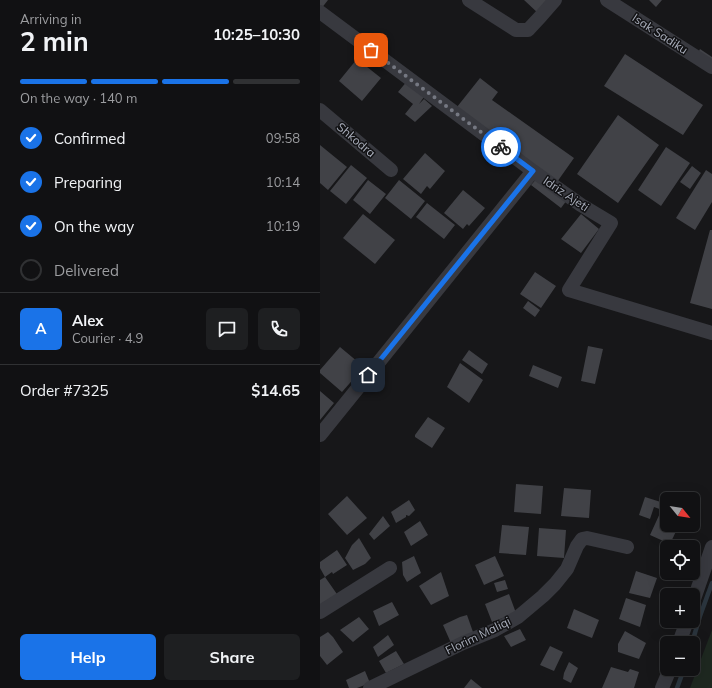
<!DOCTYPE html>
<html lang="en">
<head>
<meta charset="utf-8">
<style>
  :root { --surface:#111113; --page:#1e1f21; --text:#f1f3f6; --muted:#9c9da0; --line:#303133; --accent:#1a73e8 }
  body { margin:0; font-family:Mulish,sans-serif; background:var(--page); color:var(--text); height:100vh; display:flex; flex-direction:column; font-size:15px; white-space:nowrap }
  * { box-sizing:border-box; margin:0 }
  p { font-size:13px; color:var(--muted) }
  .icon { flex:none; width:22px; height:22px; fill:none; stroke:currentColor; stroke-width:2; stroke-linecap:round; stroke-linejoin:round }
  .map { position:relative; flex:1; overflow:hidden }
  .side { display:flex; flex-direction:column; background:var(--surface); width:320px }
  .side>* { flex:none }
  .needle { width:26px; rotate:120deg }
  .fabs { position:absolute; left:340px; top:492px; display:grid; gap:8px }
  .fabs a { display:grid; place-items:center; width:40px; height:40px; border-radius:6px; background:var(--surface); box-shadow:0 4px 16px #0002,0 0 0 1px var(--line); font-size:20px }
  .pin { position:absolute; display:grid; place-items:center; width:34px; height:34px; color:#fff; margin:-17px; border-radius:8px; box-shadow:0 2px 6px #0006 }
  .courier { position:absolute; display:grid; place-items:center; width:40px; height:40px; margin:-20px; border:3px solid #1a73e8; border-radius:50%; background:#fff; color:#222; box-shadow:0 1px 5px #0007 }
  .head em { font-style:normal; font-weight:700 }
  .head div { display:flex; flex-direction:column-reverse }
  .head { display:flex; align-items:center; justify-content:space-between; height:68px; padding:0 20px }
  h1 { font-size:26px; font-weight:700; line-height:30px }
  .bar { display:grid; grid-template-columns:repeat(4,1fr); gap:6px 4px; align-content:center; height:48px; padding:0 20px }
  .bar i { height:5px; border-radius:3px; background:var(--line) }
  .bar .on { background:var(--accent) }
  .bar p { grid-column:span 4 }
  .line { display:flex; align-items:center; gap:10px; padding:0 20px; border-top:1px solid var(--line) }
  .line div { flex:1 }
  .round { display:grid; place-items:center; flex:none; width:42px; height:42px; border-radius:6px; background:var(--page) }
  ol { padding:0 20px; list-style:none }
  li { display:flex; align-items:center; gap:12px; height:44px }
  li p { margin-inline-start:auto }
  li .icon { padding:4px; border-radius:50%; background:var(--accent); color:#fff; stroke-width:4 }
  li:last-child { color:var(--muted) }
  li i { width:22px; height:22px; border:2px solid var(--line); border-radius:50% }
  .button { display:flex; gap:8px; margin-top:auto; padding:8px 20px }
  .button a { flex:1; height:46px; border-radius:6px; background:var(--accent); color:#fff; font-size:16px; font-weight:700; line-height:46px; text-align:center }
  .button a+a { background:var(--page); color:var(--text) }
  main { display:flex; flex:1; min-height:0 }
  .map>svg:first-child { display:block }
  .green { fill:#1e2820 }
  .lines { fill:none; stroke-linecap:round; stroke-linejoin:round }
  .stream { stroke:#2c363f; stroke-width:4.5 }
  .building { fill:#414247 }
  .street { stroke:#38393f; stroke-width:14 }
  .done { stroke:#757882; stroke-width:4; stroke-dasharray:0 7.2 }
  .route { stroke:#1a73e8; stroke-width:5 }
  .labels { text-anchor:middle; stroke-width:3; stroke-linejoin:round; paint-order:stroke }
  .street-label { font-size:12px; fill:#a8adba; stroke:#121214 }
</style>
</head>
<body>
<main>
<section class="side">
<div class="head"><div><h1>2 min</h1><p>Arriving in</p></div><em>10:25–10:30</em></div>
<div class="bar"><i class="on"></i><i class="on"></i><i class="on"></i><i></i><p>On the way · 140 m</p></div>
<ol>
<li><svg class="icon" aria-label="check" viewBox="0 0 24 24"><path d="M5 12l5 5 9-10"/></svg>Confirmed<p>09:58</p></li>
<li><svg class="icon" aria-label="check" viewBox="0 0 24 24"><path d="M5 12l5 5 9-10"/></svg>Preparing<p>10:14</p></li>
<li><svg class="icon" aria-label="check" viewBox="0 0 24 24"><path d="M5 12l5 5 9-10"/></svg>On the way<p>10:19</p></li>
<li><i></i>Delivered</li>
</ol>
<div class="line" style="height:72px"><b class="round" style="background:var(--accent);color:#fff">A</b><div><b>Alex</b><p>Courier · 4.9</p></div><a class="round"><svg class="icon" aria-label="chat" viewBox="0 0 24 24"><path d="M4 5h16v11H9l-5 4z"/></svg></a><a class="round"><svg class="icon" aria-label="phone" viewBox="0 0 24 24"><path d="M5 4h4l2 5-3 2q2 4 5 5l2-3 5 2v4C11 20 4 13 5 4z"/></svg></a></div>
<div class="line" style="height:52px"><div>Order #7325</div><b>$14.65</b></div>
<div class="button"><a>Help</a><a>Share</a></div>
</section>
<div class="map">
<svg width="392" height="688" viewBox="0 0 392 688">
  <rect width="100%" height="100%" fill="#171719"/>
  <path class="green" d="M392,630V688H370Z"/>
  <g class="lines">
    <path class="stream" d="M372,643L380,616L392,583
      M357,688L364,669"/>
  </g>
  <path class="building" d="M0,0H8L1,9L0,8Z
    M204,0H232L219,14Z
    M329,0H342L336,7Z
    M380,49L392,57V64L377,55Z
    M305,54L383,105L363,135L284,86Z
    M37,59L61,78L42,101L19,81Z
    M160,78L178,92L172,100L254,158L237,182L137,107Z
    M88,80L106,94L99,104L104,99L112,106L95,122L85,114L93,104L78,92Z
    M298,115L339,145L298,203L257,174Z
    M0,145L27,167L8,190L0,183Z
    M346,147L370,163L341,206L318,190Z
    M105,153L125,171L110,189L107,186L101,194L83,179Z
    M31,165L47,178L26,204L10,191Z
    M372,166L381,173L370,189L360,182Z
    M386,170L392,174V202L375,230L356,218Z
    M218,177L247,200L241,208L211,185Z
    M48,180L66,194L50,214L33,200Z
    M79,180L105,201L91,219L65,198Z
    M143,190L165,208L149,226L147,224L143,229L124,213Z
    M107,203L135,225L124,239L96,217Z
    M43,214L75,240L55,264L23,238Z
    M261,214L279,229L261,253L241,239Z
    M390,230H392V309L370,303Z
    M215,272L236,286L221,308L200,294Z
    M208,301L220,310L215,317L203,308Z
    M268,346L283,349L275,384L261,381Z
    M20,347L44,367L22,392L0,373V370Z
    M149,350L168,364L162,374L142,360Z
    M140,363L163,380L149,403L127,387Z
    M213,365L242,377L238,388L209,376Z
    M0,391L14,403L0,420Z
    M108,417L125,428L112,448L95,437V435Z
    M196,484L223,486L221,514L194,512Z
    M244,488L271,490L269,518L241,516Z
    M27,496L47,518L27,535L8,514Z
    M325,497L347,504L345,511L334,507L330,519L319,515Z
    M89,500L95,510L89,516L86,515V517L76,523L71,512Z
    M341,511L347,513V525H359L350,544L330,535Z
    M373,512L380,514L377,526L373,525Z
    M63,516L70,526L54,540L49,534Z
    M100,521L108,535L91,546L84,532Z
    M182,525L209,527L206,555L179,553Z
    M219,528L246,530L244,558L217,556Z
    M39,538L51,558L45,564L33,570L25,558L32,545Z
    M17,550L27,565L13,574L12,572L5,577L0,568V562Z
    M94,556L101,573L87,582L83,575L82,562Z
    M175,556L184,576L164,585L155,565Z
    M316,571L337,578L330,598L309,593Z
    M121,572L129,596L111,605L99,586Z
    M5,577L19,597L0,609V580Z
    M185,580L188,589L177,592L174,583Z
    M189,594L196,613L172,622L165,604Z
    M306,598L326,605L320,627L299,619Z
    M72,602L79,615L59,626L53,611Z
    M254,609L279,620L272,638L247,628Z
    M147,615L153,632L131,643L123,625L140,617Z
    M39,617L49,629L33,642L20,630Z
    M200,629L206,640L191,647L184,636Z
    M305,631L326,643L319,659L298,652V644Z
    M8,632L13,637L23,652L7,665L0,656V637Z
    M68,635L74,645L58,657L53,647Z
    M230,646L243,652L234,671L220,665Z
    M76,651L84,664L66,673L59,661Z
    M249,662L258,668L251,683L243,679L244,673Z
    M291,667L308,672L310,669L319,672L314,688H282Z
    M45,671L50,683L37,688H29L26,680Z
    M151,679L162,688H144Z"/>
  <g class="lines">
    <path class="street" d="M149,0L196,30H208L221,16L235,0
      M287,0L392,67
      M0,12L213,171L261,205L291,223L249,290L392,333
      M0,110L71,170
      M0,435L213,171
      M373,602L392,547
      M0,612L70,568
      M359,643L367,621
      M50,688L143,643L175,630L198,617L223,596L235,584L247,569L257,546L262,539L267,538L307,547
      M342,688L350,669"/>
  </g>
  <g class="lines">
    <path class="done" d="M51,50L181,147"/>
    <path class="route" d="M48,375L213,171L181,147"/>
  </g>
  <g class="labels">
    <g class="street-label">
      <text transform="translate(340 34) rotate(33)" y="4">Isak Sadiku</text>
      <text transform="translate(36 140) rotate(40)" y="4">Shkodra</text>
      <text transform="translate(246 194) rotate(34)" y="4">Idriz Ajeti</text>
      <text transform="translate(158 636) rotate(-26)" y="4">Florim Maliqi</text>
    </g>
  </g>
</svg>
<div class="fabs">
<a><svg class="needle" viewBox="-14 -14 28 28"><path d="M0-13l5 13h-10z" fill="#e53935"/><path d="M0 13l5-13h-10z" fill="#9c9da0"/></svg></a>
<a><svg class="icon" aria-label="locate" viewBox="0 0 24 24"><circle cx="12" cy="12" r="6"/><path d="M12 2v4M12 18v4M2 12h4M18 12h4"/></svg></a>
<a>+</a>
<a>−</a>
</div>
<div class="pin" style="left:51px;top:50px;background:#ea580c"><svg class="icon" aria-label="bag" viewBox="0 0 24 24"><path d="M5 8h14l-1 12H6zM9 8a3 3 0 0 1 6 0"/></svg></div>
<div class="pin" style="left:48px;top:375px;background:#1f2937"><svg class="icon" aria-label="home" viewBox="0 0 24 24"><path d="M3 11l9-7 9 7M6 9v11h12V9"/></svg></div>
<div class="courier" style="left:181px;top:147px"><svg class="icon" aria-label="bike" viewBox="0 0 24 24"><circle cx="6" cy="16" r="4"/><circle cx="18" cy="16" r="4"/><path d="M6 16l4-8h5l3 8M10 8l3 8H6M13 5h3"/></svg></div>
</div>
</main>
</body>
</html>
